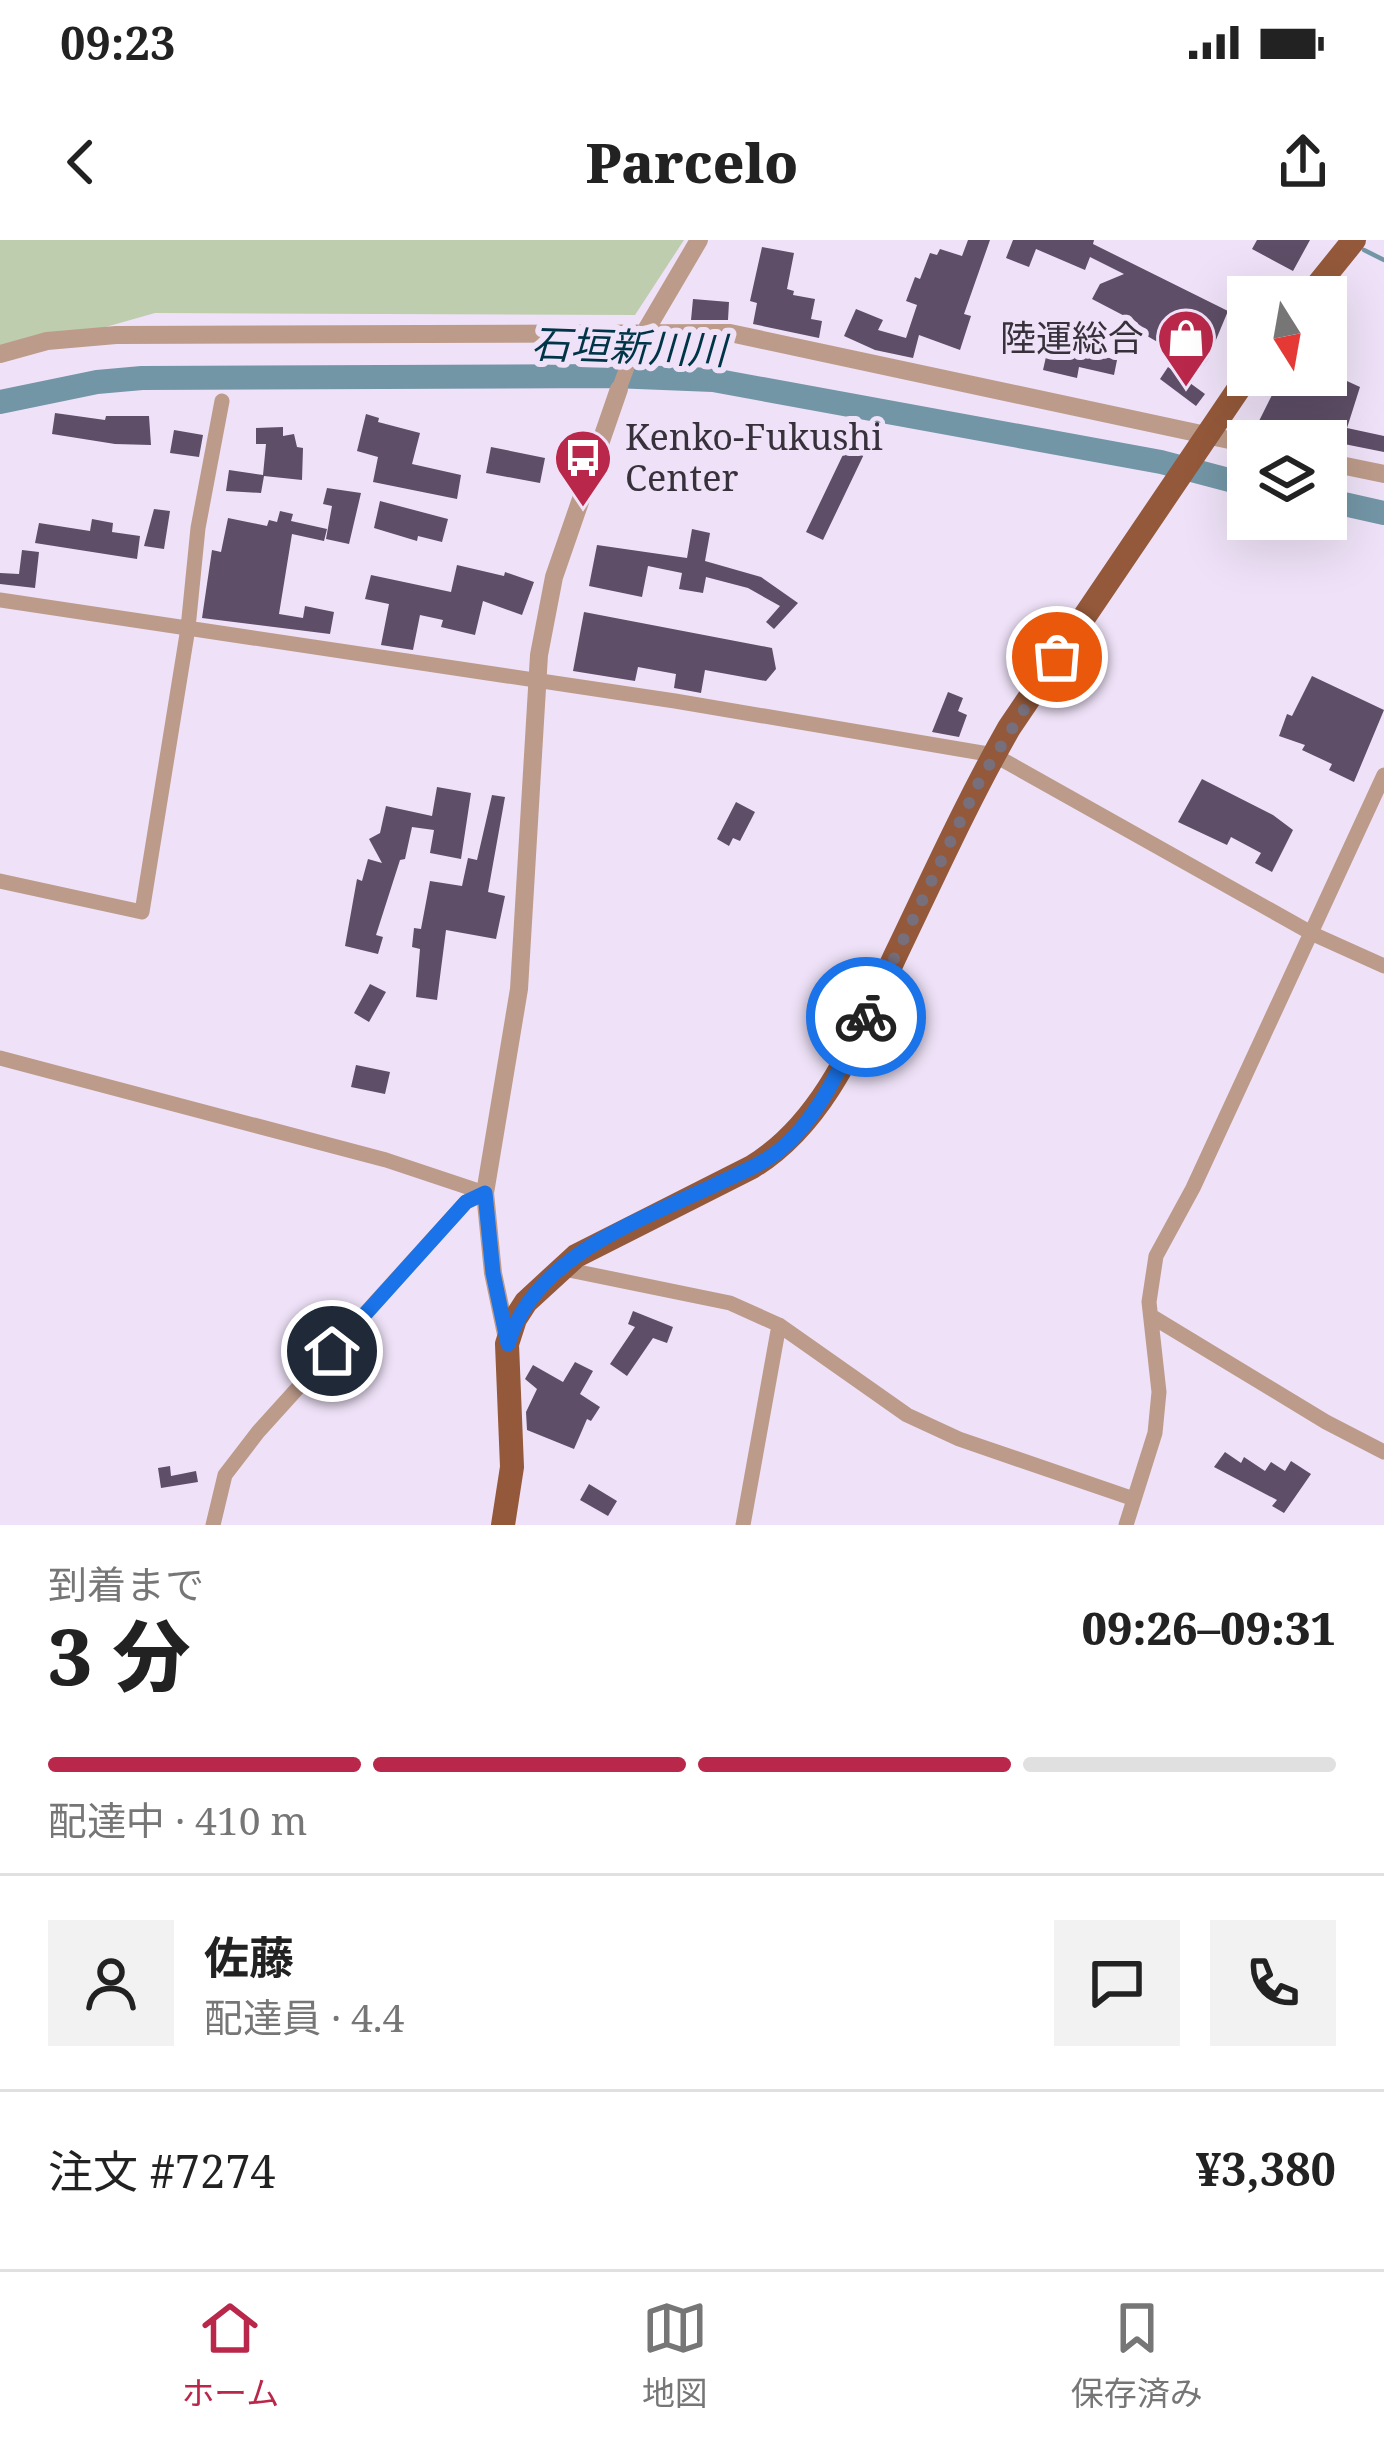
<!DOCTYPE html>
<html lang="ja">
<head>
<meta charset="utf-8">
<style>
  :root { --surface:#fff; --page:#f2f2f2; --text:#222; --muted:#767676; --line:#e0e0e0; --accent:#b9284a }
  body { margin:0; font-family:"Noto Serif","Noto Sans JP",serif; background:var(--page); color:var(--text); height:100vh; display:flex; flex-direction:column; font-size:45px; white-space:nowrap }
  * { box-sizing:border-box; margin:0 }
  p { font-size:39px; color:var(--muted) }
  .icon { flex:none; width:66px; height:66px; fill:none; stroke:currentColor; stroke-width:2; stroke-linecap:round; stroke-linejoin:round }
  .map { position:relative; height:1285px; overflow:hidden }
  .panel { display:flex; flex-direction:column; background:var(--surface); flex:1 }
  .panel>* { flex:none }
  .needle { width:78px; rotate:169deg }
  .controls { position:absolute; left:1227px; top:36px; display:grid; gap:24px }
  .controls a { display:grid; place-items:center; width:120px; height:120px; border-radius:0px; background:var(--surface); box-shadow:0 12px 48px #0002; font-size:60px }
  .pin { position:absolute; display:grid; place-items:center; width:102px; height:102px; color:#fff; margin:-51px; border:6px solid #fff; border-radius:50%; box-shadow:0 3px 12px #0007 }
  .courier { position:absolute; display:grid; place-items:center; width:120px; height:120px; margin:-60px; border:9px solid #1a73e8; border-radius:50%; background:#fff; color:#222; box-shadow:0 3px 15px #0007 }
  .head em { font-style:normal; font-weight:800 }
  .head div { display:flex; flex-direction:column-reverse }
  .head { display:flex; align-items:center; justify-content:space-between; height:204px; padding:0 48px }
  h1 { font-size:78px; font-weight:800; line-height:90px }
  .bar { display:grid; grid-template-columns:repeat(4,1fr); gap:18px 12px; align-content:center; height:144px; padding:0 48px }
  .bar i { height:15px; border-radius:9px; background:var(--line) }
  .bar .on { background:var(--accent) }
  .bar p { grid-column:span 4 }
  .line { display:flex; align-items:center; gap:30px; padding:0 48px; border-top:3px solid var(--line) }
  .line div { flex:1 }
  .round { display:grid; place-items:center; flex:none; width:126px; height:126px; border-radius:0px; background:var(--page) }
  .status { display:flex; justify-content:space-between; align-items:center; height:84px; padding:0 60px; background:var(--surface); direction:ltr }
  .status svg { height:33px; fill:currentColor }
  header { display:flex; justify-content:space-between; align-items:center; height:156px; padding:0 48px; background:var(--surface); font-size:54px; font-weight:800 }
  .tabs { display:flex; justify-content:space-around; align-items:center; height:168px; border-top:3px solid var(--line); background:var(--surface); font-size:33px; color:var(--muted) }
  .tabs a { display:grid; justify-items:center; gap:6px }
  .tabs .on { color:var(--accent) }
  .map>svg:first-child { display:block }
  .green { fill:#becdae }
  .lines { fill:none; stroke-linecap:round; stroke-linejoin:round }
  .stream { stroke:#7396a6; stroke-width:4.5 }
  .river { stroke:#7396a6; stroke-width:24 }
  .building { fill:#5e4e67 }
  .minor { stroke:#bd9b8a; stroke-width:15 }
  .tertiary { stroke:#bd9b8a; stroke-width:18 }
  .primary { stroke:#94593a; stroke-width:24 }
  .done { stroke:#776f7c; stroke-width:12; stroke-dasharray:0 21.6 }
  .route { stroke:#1a73e8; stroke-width:15 }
  .labels { text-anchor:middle; stroke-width:12; stroke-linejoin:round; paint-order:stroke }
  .poi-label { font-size:36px; fill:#36313a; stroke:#efe2f8; text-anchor:end }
  .water-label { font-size:39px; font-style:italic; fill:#003447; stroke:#efe2f8 }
</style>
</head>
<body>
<div class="status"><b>09:23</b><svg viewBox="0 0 49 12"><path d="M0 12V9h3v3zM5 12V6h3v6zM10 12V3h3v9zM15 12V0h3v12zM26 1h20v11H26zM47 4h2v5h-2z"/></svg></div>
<header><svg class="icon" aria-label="back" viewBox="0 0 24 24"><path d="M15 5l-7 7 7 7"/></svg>Parcelo<svg class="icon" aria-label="share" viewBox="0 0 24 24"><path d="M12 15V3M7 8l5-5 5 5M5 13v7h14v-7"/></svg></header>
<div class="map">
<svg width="1384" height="1285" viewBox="0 0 1384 1285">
  <rect width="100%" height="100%" fill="#efe2f8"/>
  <path class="green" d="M0,0H684L635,75L155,73L0,117Z"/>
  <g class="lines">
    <path class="stream" d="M1364,10L1384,20"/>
    <path class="river" d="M0,162L97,142L142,138L613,136L713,140L1161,222L1248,245
      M1326,260L1384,273"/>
  </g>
  <path class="building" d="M968,0H990L964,74L971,76L960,110L919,95L913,118L875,110L844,96L856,69L883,80L878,90L906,98L917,65L906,61L915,37L920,39L930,13L937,15L940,9L962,16Z
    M1013,0H1094L1093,4L1228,71L1208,119L1203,126L1168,108L1135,89L1138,83L1092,59L1100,44L1124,34L1090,17L1085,30L1036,9L1029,27L1006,18Z
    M1257,0H1310L1293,31L1252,9Z
    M762,7L794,13L787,49L794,51L793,55L815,59L811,79L822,81L819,98L753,84L757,63L750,61Z
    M693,59L729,62L728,80H691Z
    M1057,99L1084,105L1082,111L1117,120L1114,135L1079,127L1077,138L1043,130L1048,108L1055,110Z
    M1326,112L1343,120L1336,136L1360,147L1347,188L1384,196V212L1334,202L1308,190V193L1258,183L1282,135H1326Z
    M1168,127L1205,154L1196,166L1160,139Z
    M55,173L105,180L106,176H149L151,205L115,204L52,194Z
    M366,174L379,178L378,182L420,193L412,224L461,235L457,259L373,242L378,217L357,211Z
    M283,187V196L294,194L297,207L303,208L302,240L264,236L261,253L226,251L229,230L263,235L266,204H256V188Z
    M174,190L203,195L199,217L170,213Z
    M850,200L867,208L823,300L806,292Z
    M491,207L545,218L540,243L486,233Z
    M327,248L361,253L349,304L326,299L332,266L323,264Z
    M380,261L448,279L442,302L418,296L417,301L374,288Z
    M154,269L170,271L164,309L144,306Z
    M280,271L293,274L291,281L327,289L324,301L292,294L279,374L303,378L305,366L334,372L330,394L202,378L212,310L221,312L228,278L267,286L269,280L277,282Z
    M92,279L113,283L112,292L140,296L137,319L35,303L39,283L90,291Z
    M692,289L710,293L705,321L761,337L798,363L774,389L766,382L780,366L748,348L706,337L703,353L679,349L682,333L648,326L642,357L589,346L597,305L687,318Z
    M22,310L39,312L35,348L0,344V333L19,334Z
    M457,325L504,336L505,332L534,342L522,375L483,361L475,395L441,387L443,380L420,375L413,410L381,405L389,364L365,359L371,335L451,352Z
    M584,372L772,408L776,429L766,441L705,430L701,453L674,448L676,434L638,427L635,441L573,431Z
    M1312,436L1384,470L1354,542L1329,530L1332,524L1302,510L1305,505L1279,496L1287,474L1292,476Z
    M948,452L963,458L958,471L967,475L959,497L932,492Z
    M1202,539L1273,575L1293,590L1272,632L1255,623L1261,613L1231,597L1227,605L1178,582Z
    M437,547L471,553L461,619L430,613L434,590L412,587L405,619L400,620L376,695L383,697L378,714L345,706L357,639L362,641L368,619L382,623L369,599L380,593L386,566L432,576Z
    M492,555L505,557L488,652L505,656L496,699L446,690L437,760L416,757L420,709L412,707L414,688L421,689L430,641L462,646L468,618L477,620Z
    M736,562L755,572L740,601L733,598L729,606L717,599Z
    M370,744L386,752L369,782L354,773Z
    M356,825L390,832L385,854L351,847Z
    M633,1071L673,1087L667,1103L653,1098L627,1136L610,1124L635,1087L628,1084Z
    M575,1122L593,1131L580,1154L600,1167L591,1181L587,1179L574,1209L527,1190L526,1172L537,1149L525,1139L533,1125L563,1142Z
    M1225,1212L1241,1223L1244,1217L1265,1231L1271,1222L1285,1231L1291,1221L1311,1234L1284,1273L1272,1266L1277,1260L1214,1227Z
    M170,1226L171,1236L196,1231L198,1242L161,1248L158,1228Z
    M589,1244L617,1261L608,1276L580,1260Z"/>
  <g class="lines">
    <path class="minor" d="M619,149L632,114
      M0,360L675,461L994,515L1313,694L1384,726
      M0,641L142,672L188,388L198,288L222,161
      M0,818L386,920L485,953
      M559,1028L730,1063L779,1085L907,1175L959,1199L1134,1259
      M1151,1076L1326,1182L1384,1212
      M213,1285L225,1235L258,1192L466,962L485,953
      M743,1285L779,1085
      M1126,1285L1155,1193L1159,1152L1149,1062L1156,1016L1193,948L1384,535"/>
    <path class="tertiary" d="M0,114L47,101L116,95L730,93L1248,204
      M632,114L699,0
      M1326,222L1384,234
      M507,1099L493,1033L485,953L519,749L539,415L554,337L619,149"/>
    <path class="primary" d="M1308,57L1354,0
      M503,1285L512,1227L507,1104L515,1079L526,1062L576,1016L752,927C829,880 861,787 898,710C934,635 968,560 1009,488L1248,135"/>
  </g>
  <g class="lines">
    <path class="done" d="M866,777L981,538L1057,417"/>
    <path class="route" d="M332,1111L466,962L485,953L493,1033L508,1104C534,1016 640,980 715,945C737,934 762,925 781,909C821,875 842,822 866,777"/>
  </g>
  <defs>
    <g id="shop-pin" transform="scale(3)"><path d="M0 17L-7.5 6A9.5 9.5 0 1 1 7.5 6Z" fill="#b9284a" stroke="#efe2f8"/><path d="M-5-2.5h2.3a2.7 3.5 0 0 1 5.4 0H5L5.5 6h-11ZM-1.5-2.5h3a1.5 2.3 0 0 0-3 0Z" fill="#fff"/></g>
    <g id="bus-pin" transform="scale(3)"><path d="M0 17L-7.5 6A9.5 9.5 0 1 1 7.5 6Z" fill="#b9284a" stroke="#efe2f8"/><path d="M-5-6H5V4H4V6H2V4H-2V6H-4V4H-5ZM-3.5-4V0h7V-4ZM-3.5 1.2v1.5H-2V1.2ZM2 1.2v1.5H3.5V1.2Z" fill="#fff"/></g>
  </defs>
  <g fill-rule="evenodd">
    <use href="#shop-pin" x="1186" y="98"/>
    <use href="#bus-pin" x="583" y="218"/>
  </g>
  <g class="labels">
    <g class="poi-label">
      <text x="1144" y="111">陸運総合</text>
      <text x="625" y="210" text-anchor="start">Kenko-Fukushi<tspan x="625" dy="41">Center</tspan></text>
    </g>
    <g class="water-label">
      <text transform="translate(629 107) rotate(2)" y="14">石垣新川川</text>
    </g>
  </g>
</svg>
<div class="controls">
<a><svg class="needle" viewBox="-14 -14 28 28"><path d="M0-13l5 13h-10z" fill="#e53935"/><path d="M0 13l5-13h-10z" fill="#767676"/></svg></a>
<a><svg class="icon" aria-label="layers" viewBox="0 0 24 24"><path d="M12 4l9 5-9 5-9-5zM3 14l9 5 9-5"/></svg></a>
</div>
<div class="pin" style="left:1057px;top:417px;background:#ea580c"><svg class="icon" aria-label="bag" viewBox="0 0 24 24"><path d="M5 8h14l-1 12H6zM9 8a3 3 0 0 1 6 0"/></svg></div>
<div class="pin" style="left:332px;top:1111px;background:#1f2937"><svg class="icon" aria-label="home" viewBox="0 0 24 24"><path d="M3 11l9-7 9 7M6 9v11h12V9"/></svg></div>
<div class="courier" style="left:866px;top:777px"><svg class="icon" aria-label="bike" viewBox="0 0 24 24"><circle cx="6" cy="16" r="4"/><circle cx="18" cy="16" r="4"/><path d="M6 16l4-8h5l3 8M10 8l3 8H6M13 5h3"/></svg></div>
</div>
<section class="panel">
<div class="head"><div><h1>3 分</h1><p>到着まで</p></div><em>09:26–09:31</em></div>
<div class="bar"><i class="on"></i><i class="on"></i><i class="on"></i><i></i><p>配達中 · 410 m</p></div>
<div class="line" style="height:216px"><a class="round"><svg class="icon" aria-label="person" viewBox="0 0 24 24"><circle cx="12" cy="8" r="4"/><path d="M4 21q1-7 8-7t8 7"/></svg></a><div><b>佐藤</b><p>配達員 · 4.4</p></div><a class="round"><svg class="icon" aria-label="chat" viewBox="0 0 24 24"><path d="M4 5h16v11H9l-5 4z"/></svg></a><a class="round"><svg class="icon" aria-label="phone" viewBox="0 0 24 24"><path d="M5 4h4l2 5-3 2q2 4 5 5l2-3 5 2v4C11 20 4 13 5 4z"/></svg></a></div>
<div class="line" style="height:156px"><div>注文 #7274</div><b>¥3,380</b></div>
</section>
<nav class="tabs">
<a class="on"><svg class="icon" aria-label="home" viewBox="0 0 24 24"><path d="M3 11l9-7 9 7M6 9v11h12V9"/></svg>ホーム</a>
<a><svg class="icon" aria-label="map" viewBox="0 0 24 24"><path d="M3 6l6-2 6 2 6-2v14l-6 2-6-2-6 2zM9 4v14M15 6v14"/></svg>地図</a>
<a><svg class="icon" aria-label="saved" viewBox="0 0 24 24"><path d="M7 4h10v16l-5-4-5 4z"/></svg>保存済み</a>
</nav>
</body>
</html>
